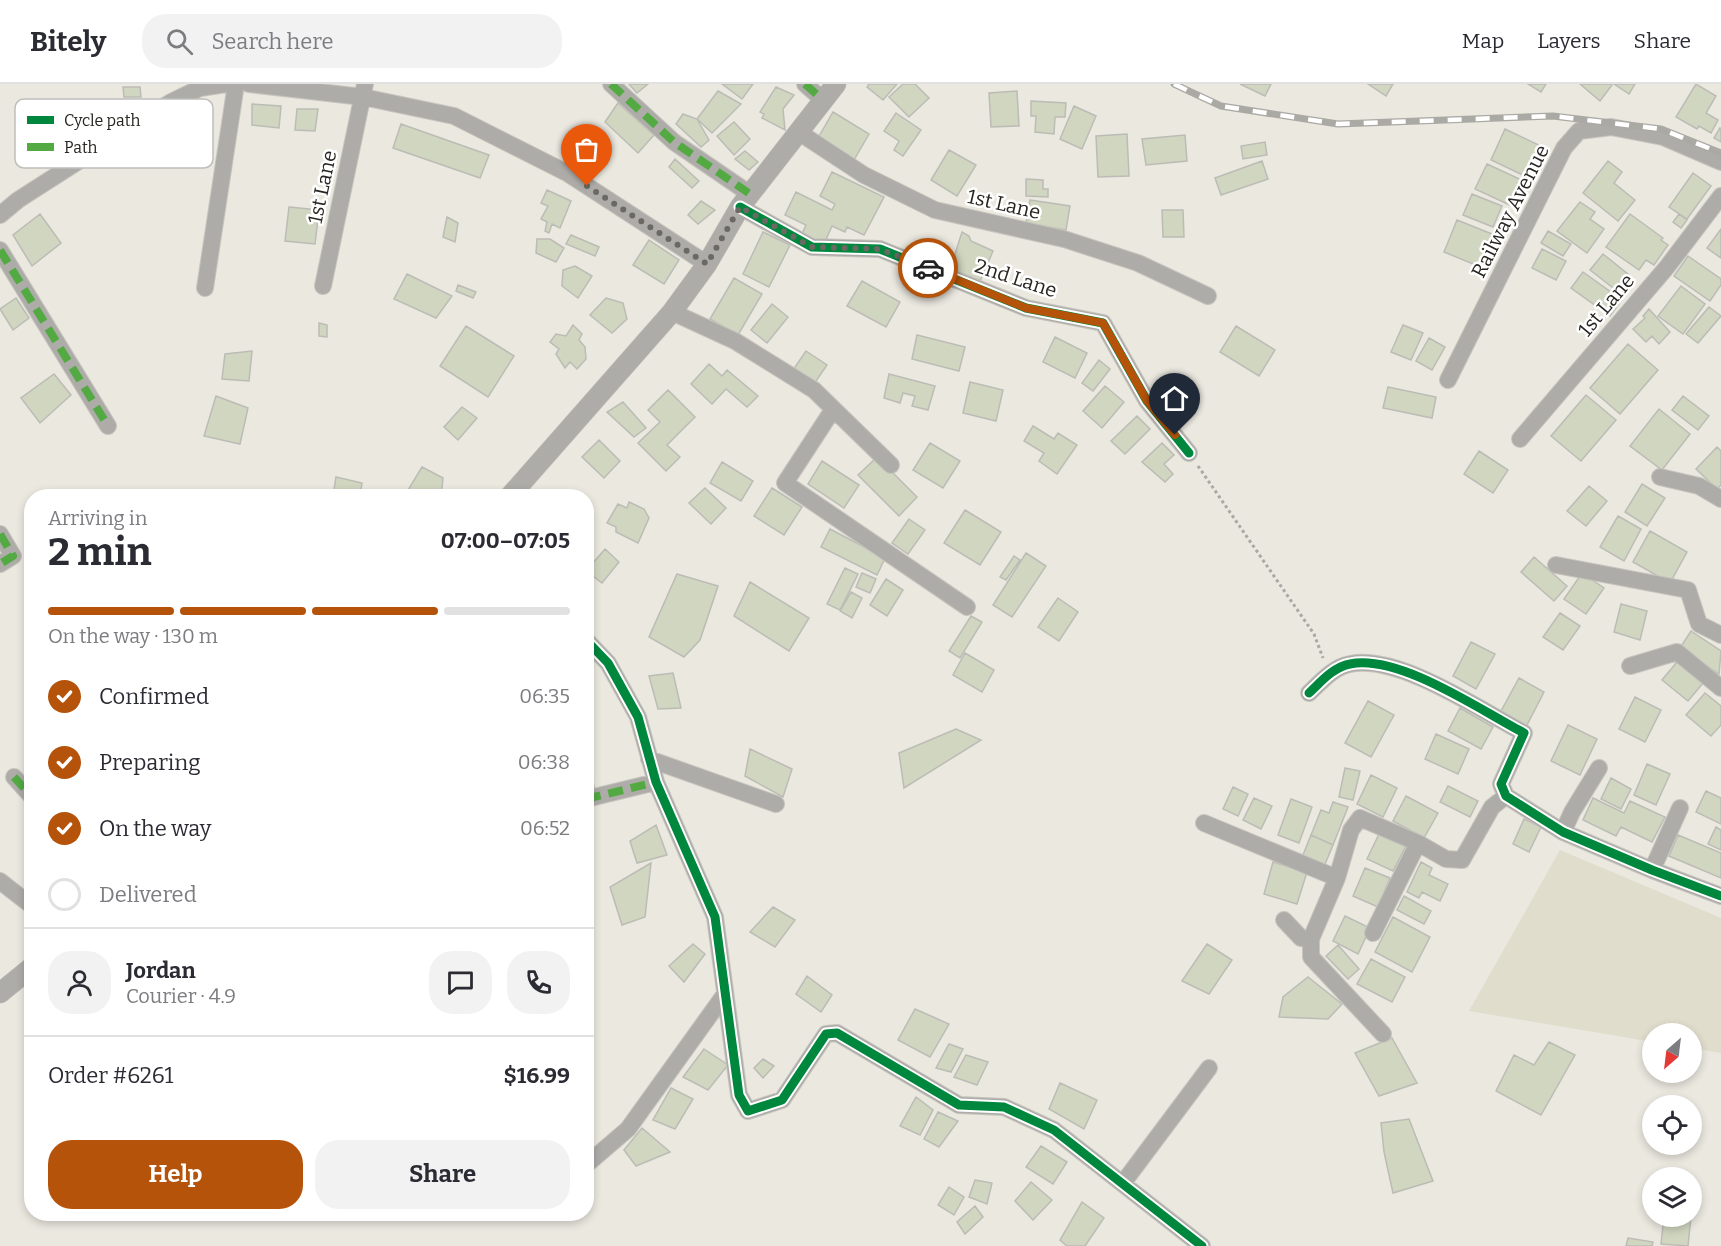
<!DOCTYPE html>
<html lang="en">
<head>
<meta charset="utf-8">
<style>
  :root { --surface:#fff; --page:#f2f2f3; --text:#2b2b33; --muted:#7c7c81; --line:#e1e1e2; --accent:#b45309 }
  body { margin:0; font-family:Bitter,serif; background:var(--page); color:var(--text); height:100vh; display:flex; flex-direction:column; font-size:22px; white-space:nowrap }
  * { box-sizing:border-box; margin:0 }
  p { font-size:20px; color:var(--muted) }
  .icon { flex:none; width:33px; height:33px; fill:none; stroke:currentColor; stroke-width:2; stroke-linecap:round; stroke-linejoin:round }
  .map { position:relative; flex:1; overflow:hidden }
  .drawer { position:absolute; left:24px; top:405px; width:570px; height:732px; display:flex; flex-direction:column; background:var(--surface); border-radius:24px; box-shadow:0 3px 9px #0003 }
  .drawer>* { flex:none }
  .needle { width:39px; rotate:208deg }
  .buttons { position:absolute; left:1642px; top:939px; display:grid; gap:12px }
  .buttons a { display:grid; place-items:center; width:60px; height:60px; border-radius:50%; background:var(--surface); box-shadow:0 3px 9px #0003; font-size:30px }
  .pin { position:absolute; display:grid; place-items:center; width:51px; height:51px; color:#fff; margin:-62px -26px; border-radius:50% 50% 50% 0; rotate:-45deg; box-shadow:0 0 6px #0007 }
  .pin .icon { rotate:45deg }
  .courier { position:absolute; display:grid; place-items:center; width:60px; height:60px; margin:-30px; border:4px solid #b45309; border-radius:50%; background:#fff; color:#222; box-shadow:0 2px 8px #0007 }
  .summary em { font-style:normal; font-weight:700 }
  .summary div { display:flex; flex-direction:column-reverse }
  .summary { display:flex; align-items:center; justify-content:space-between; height:102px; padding:0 24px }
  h1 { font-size:39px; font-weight:700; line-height:45px }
  .bar { display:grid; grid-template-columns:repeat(4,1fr); gap:9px 6px; align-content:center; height:72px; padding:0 24px }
  .bar i { height:8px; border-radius:4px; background:var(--line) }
  .bar .selected { background:var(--accent) }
  .bar p { grid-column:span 4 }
  .line { display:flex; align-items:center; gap:15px; padding:0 24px; border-top:2px solid var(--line) }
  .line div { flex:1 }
  .round { display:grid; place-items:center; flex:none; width:63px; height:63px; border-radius:24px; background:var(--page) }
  ol { padding:0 24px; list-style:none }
  li { display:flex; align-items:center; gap:18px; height:66px }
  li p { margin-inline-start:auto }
  li .icon { padding:6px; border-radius:50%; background:var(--accent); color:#fff; stroke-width:4 }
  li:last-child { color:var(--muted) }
  li i { width:33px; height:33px; border:3px solid var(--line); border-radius:50% }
  .cta { display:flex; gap:12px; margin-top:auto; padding:12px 24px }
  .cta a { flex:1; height:69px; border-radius:24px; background:var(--accent); color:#fff; font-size:24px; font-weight:700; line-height:69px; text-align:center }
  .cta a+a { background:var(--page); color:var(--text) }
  header { display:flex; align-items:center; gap:36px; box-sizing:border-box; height:84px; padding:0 30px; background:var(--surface); border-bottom:2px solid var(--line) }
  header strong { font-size:28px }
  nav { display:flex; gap:33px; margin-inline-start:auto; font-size:21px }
  .search { width:420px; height:54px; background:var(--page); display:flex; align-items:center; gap:15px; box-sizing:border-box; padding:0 21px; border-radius:24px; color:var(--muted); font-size:22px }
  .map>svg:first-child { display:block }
  .built { fill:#e0ddcd }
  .building { fill:#d0d6c0; stroke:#bcbcb6; stroke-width:1.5 }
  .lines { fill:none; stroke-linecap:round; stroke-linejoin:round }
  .minor-casing { stroke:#c6c4bd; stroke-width:18 }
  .tertiary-casing { stroke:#c6c4bd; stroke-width:21 }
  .path { stroke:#a9a8a4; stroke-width:3; stroke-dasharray:3 3; stroke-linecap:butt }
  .minor { stroke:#aeaca8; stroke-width:16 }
  .tertiary { stroke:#aeaca8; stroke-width:20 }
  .rail-casing { stroke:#aaa9a4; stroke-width:7 }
  .rail { stroke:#fff; stroke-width:4.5; stroke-dasharray:14; stroke-linecap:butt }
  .quiet { stroke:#53aa43; stroke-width:8; stroke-dasharray:15 8; stroke-linecap:butt }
  .cycleway-casing { stroke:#fff; stroke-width:13 }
  .cycleway { stroke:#00873e; stroke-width:9 }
  .done { stroke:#6b6963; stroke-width:6; stroke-dasharray:0 10.8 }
  .route { stroke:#b45309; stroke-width:8 }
  .labels { text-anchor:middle; stroke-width:5; stroke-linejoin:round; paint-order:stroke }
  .street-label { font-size:20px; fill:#272520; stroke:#fff }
  .key { fill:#fff; stroke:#bebebc; stroke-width:1.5 }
  .key-label { font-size:16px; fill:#272520 }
</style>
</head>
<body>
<header>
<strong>Bitely</strong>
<div class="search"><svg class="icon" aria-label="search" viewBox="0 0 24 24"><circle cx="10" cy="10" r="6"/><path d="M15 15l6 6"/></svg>Search here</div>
<nav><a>Map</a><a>Layers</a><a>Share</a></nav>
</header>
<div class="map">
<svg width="1721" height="1162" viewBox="0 0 1721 1162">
  <rect width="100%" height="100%" fill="#eae8df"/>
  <path class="built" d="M1560,766L1721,834V969L1692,964V950H1653V958L1469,927Z"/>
  <path class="building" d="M629,0H648L637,9Z
    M722,0H753L742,15Z
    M869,0H897L883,16L867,3Z
    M903,0H915L929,14L909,33L889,13Z
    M1240,0H1271L1265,12Z
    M1368,0H1393L1386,12Z
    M1528,0H1546L1541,8Z
    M1580,0H1611L1612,1L1600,17Z
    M1614,0H1635L1629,10Z
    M1696,0L1716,12L1706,29L1718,36L1711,49L1699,42L1697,45L1676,33Z
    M123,3H140L141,13H124Z
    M776,3L794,11L783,25L785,46L762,34L764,30L760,28Z
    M718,7L741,20L712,49L697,35Z
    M1017,7L1019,42L991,43L989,9Z
    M1031,17L1066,19L1065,33H1055L1054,50L1035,48L1036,32H1031Z
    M618,19L654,51L638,69L605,38Z
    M252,20L281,22L279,44L252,41Z
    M1074,22L1096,32L1082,65L1060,55Z
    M297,25H318L315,47L295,46Z
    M833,28L869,50L854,76L818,54Z
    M896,29L921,46L903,72L894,66L899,57L884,47Z
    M683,30L697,35L709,56L701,63L676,40Z
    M734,38L750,55L734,71L717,52Z
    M401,40L489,71L480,94L393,64Z
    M1720,44L1721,45V58L1714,54Z
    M1505,45L1545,64L1531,95L1491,76Z
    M1127,50L1129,92L1098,93L1096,52Z
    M1185,51L1187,77L1146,81L1142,55Z
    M1265,58L1267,71L1243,75L1241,62Z
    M949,66L976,81L957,112L931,96Z
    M745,67L758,78L749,86L735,75Z
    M675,75L699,97L692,104L669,83Z
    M1262,77L1268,95L1221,111L1215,94Z
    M1608,77L1622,88L1614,99L1635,116L1618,137L1583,109Z
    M1487,80L1528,99L1516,124L1475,105Z
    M832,88L884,113L864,151L847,143L845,148L832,142L824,160L802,150L806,141L785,131L796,108L832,126L835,120L820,112Z
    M1693,89L1711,102L1687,135L1669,123Z
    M1026,95L1043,96V105H1048V113L1026,112Z
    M547,106L571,117L560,144L552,140L549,149L545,147L547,138L541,135L548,122L541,119Z
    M1472,110L1502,122L1493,143L1463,131Z
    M1030,116L1070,122L1066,146L1026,139Z
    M701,117L715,126L698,140L688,131Z
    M1580,118L1595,128L1590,135L1604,145L1587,169L1557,147Z
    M289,123L319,126L315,160L285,157Z
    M1162,126H1183L1184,153H1163Z
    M40,130L61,159L32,182L13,151Z
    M1630,130L1663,154L1661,156L1668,161L1654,181L1646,176L1639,186L1606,163Z
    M1679,130L1687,136L1681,144L1673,138Z
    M447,133L458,139L455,158L443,153Z
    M1457,136L1492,150L1478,182L1444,168Z
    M1721,145V174L1707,164Z
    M1548,147L1571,160L1563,172L1541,159Z
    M763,148L790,161L769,203L743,190Z
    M962,148L969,152L971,157L993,167L979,200L949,189Z
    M571,151L599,163L595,172L566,160Z
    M537,155H550L564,164L556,178L536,169Z
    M649,156L679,176L664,200L633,181Z
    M1542,165L1566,177L1556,196L1532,184Z
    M1603,170L1629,191L1617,207L1590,186Z
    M1688,172L1721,195V201L1710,217L1674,192Z
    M575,182L592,192L578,214L562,202L563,186Z
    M1583,188L1622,216L1610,232L1571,204Z
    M407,190L452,212L436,234L394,215Z
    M734,194L762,210L738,251L710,235Z
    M862,197L900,218L886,243L847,222Z
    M458,201L476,208L473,214L456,207Z
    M1681,202L1705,220L1683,250L1658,232Z
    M16,214L29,234L13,246L0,225Z
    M606,214L623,219L627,235L612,249L590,231Z
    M772,220L788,233L767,259L751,246Z
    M1709,223L1721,232L1698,259L1686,250Z
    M1649,225L1670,248L1659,260L1652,252L1646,258L1633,245L1645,234L1643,232Z
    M319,239L327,241V253L319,252Z
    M573,241L582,250L579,256L585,263L586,275L577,285L570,278L565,284L556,270L559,265L550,258L556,250L566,252Z
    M1403,241L1423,249L1411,276L1391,268Z
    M466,242L514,272L488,313L440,282Z
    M1236,242L1275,266L1259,292L1220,268Z
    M917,251L965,263L959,287L912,275Z
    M1055,253L1087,269L1075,294L1043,278Z
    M1429,254L1445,263L1432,286L1416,277Z
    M1628,260L1658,286L1620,330L1590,304Z
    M252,267L249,297L222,295L225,270Z
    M806,267L827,281L814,300L793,286Z
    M1099,276L1110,285L1093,307L1082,299Z
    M709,280L722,292L727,286L758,312L747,323L726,305L712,320L691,300Z
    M54,290L71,311L40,339L21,314Z
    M889,290L935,302L928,326L912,322L915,312L903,309L900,319L884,314Z
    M970,298L1003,306L996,337L963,329Z
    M1105,302L1124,318L1102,344L1083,327Z
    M1388,303L1436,313L1432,334L1383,324Z
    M668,306L695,333L667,361L680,373L666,387L638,359L660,338L648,326Z
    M1586,311L1616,336L1581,377L1551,352Z
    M216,312L248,324L240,360L204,352Z
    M1683,312L1709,332L1698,346L1672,326Z
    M623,318L646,344L634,353L607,328Z
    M462,323L477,334L458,356L444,343Z
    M1659,325L1690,350L1662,386L1630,362Z
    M1137,332L1150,345L1125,370L1111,357Z
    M1033,342L1054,355L1058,349L1077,361L1057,390L1039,377L1044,369L1024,357Z
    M599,356L620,377L604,394L582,373Z
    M930,359L960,377L943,404L913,386Z
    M1162,359L1174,371L1164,380L1173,390L1165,398L1142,378Z
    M1717,363L1721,367V401L1717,405L1696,385Z
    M1479,367L1508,386L1493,409L1464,390Z
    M877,373L917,413L899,432L858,391Z
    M822,377L859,401L844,424L808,400Z
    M722,378L753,397L741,417L710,399Z
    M422,383L443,394L441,412L405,411Z
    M336,393L362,399L360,412H333Z
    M1642,400L1665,414L1647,442L1625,428Z
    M1589,402L1607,417L1586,442L1567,427Z
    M705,404L726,424L711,440L689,419Z
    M772,404L802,423L784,451L754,432Z
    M629,418L644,425L649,434L638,459L616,448V443L607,439L618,420L627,424Z
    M965,426L1001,448L980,481L944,459Z
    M1618,432L1641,445L1624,477L1600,463Z
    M909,435L925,446L908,470L892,459Z
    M830,445L885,474L877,491L821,463Z
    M1650,447L1687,468L1670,499L1633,478Z
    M605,465L619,478L602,499L586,487Z
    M1026,469L1046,482L1012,533L993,521Z
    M1014,472L1020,476L1006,496L1000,493Z
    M1534,473L1567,502L1554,517L1521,488Z
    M845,484L858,490L840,526L827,520Z
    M862,489L876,495L870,509L856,503Z
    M1582,489L1604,504L1586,530L1564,515Z
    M677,490L718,502L700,556L684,573L649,553Z
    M886,495L903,506L887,532L870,521Z
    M750,498L809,534L789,567L734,532Z
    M851,508L862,514L852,534L840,527Z
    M1058,514L1078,528L1059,557L1038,543Z
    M1621,520L1647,527L1640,556L1614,548Z
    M1560,529L1580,542L1563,566L1543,553Z
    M971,532L982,538L960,574L949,567Z
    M1691,547L1721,567L1719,590L1680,564Z
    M1471,558L1495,570L1476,605L1453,592Z
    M965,569L994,586L982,608L953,591Z
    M1677,578L1703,599L1688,617L1662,596Z
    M673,589L681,624L658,625L649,592Z
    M1519,594L1544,608L1526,643L1500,629Z
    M1705,609L1721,622V641L1711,652L1686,631Z
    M1635,613L1661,626L1645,658L1619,645Z
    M1368,617L1394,631L1371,673L1345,659Z
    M1460,624L1493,643L1481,665L1448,647Z
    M1568,641L1597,655L1580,691L1551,677Z
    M956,645L981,656L904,704L899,669Z
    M1436,650L1469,665L1458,690L1425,675Z
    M750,665L792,685L783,713L745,692Z
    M590,679L594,703L586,705V680Z
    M1647,680L1670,690L1656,721L1634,711Z
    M1345,684L1360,687L1353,716L1339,713Z
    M1371,691L1397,704L1383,733L1357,720Z
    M1611,694L1631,705L1621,725L1601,715Z
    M1448,702L1478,717L1470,733L1440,718Z
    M1233,703L1248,710L1238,732L1223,725Z
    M1706,707L1721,714V740L1696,728Z
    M1406,712L1438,729L1424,754L1393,737Z
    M1254,714L1272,722L1261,745L1243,736Z
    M1593,714L1624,729L1630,717L1665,733L1652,758L1621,743L1616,752L1583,736Z
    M1291,715L1312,723L1299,759L1278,751Z
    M1333,718L1348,723L1333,761L1311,751L1321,726L1329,729Z
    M1524,735L1541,743L1529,768L1513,760Z
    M656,741L667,771L637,779L630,757Z
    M1716,743L1721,746V766L1708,760Z
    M1380,748L1406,762L1393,787L1367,775Z
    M1311,751L1333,761L1323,785L1301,776Z
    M1678,751L1721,769V794L1669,772Z
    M1273,778L1307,788L1297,820L1264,810Z
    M1421,778L1432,784L1429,791L1448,800L1440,817L1422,808L1419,814L1407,808Z
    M651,779L645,833L622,841L610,803Z
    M1365,784L1390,794L1378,823L1353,812Z
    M1404,812L1431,827L1424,840L1397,826Z
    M773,823L795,836L775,863L750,848Z
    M1345,832L1370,844L1358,870L1333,857Z
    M1393,833L1430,853L1412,888L1375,868Z
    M693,860L705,870L684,898L669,882Z
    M1207,860L1232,876L1209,910L1182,897Z
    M1338,861L1359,885L1348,895L1326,872Z
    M1371,875L1405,893L1392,918L1357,900Z
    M807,892L832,911L821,928L796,910Z
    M1308,893L1342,920L1328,935L1279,933L1283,913Z
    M915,925L949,940L930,973L898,956Z
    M1392,954L1417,999L1379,1012L1355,969Z
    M1549,958L1575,971L1541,1031L1496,1007L1514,971L1534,981Z
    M949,960L963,965L951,988L936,984Z
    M704,965L728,981L708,1006L683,993Z
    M966,971L988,978L977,1001L954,993Z
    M763,975L774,982L763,994L754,984Z
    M1060,999L1097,1016L1084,1045L1049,1025Z
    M671,1004L693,1015L675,1045L653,1036Z
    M916,1013L933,1026L920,1051L900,1042Z
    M938,1028L958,1037L939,1063L924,1055Z
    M1409,1035L1433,1097L1393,1109L1384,1068L1381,1039Z
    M642,1044L670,1068L636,1082L624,1066Z
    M1041,1062L1067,1078L1053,1100L1026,1083Z
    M975,1096L992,1099L987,1120L969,1113Z
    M1031,1098L1052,1116L1033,1136L1015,1117Z
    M949,1103L964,1113L954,1131L938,1121Z
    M1082,1118L1104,1134L1085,1162H1067L1060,1156Z
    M975,1122L983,1133L965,1150L957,1138Z
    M1664,1132H1691L1688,1162L1661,1160Z
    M1628,1154L1653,1158L1652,1162H1626Z"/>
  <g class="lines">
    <g class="minor-casing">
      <path id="minor" d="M249,0L363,13L454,32L567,89L707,180
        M611,0L674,58L750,110
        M805,0L822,15
        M800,49L864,91L935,126L1064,155L1138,179L1208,212
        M740,123L812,163L880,165L1026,224L1103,239L1147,317L1189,369
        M0,131L18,116L171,18L200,4L226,0
        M0,166L108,342
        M323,202L365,0
        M205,204L236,0
        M672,228L735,257L814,306L891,381
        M1448,296L1564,64L1579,47L1611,43L1663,53L1721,78
        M832,327L785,399L967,523
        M1520,355L1667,183L1721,112
        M1660,393L1699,402L1721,415
        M0,450L13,472L0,480
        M1556,481L1688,506L1699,540L1721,551
        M586,556L608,579L638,633L656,698L715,833L739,1011L748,1027L782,1016L826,950L837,949L959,1021L1004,1023L1054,1046L1202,1162
        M1630,582L1677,568L1721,604
        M1309,609C1320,599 1333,583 1350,580C1399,570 1480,626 1524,649L1501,700L1506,712L1563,748L1652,786L1721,812
        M649,675L776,720
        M14,693L32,713
        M586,715L656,698
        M1204,739L1337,794L1351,746L1360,734L1418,759L1446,775L1462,776L1492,723L1506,712
        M1563,748L1572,728L1599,684
        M1652,786L1680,724
        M1337,794L1311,855V873L1383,950
        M0,797L32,822
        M1284,836L1301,854L1311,855
        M1373,849L1418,759
        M586,1081L628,1045L725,910
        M1123,1099L1209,984"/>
    </g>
    <g class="tertiary-casing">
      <path id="tertiary" d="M510,412L672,228L707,180L740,123L836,0
        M0,909L32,883"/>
    </g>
    <path class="path" d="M1198,382L1314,550L1323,574"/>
    <use href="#minor" class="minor"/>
    <use href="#tertiary" class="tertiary"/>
    <g class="rail-casing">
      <path id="rail" d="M1174,0L1221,22L1338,40L1553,32L1661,45L1721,69"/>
    </g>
    <use href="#rail" class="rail"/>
    <path class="quiet" d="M611,0L674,58L750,110
      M805,0L822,15
      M0,166L108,342
      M0,450L13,472L0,480
      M14,693L32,713
      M586,715L656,698"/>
    <g class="cycleway-casing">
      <path id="cycleway" d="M740,123L812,163L880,165L1026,224L1103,239L1147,317L1189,369
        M586,556L608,579L638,633L656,698L715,833L739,1011L748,1027L782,1016L826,950L837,949L959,1021L1004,1023L1054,1046L1202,1162
        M1309,609C1320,599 1333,583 1350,580C1399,570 1480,626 1524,649L1501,700L1506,712L1563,748L1652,786L1721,812"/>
    </g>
    <use href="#cycleway" class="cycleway"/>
  </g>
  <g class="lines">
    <path class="done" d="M587,102L707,180L740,123L812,163L880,165L928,184"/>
    <path class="route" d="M928,184L1026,224L1103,239L1147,317L1175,351"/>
  </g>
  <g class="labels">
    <g class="street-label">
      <text transform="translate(322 103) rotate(-78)" y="7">1st Lane</text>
      <text transform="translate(1004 120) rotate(13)" y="7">1st Lane</text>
      <text transform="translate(1510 127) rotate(-63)" y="7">Railway Avenue</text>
      <text transform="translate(1016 194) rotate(18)" y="7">2nd Lane</text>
      <text transform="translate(1606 221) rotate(-50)" y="7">1st Lane</text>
    </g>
  </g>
  <rect x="15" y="15" width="198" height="69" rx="9" class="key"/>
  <rect x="27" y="32" width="27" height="8" fill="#00873e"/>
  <rect x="27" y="59" width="27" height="8" fill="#53aa43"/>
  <g class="key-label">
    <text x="64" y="42">Cycle path</text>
    <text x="64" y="69">Path</text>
  </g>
</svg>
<div class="buttons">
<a><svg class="needle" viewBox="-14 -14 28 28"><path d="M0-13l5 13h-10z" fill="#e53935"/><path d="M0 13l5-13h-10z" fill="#7c7c81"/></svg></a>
<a><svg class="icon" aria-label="locate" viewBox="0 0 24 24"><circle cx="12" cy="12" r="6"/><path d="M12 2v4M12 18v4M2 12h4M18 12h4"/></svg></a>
<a><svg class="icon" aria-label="layers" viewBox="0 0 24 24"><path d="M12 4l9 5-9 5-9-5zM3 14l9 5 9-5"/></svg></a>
</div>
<div class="pin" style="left:587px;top:102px;background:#ea580c"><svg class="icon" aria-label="bag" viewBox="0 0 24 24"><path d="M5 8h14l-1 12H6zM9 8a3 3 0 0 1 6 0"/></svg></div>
<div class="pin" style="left:1175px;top:351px;background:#1f2937"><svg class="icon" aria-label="home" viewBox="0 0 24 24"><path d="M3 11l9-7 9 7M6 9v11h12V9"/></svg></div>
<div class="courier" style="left:928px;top:184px"><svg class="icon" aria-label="car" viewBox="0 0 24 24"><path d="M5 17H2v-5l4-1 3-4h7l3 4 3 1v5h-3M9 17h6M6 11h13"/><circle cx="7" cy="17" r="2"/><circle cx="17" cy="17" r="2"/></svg></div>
<section class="drawer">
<div class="summary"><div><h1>2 min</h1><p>Arriving in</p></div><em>07:00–07:05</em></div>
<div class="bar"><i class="selected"></i><i class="selected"></i><i class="selected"></i><i></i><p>On the way · 130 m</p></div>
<ol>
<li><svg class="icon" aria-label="check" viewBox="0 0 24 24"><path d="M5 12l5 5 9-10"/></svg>Confirmed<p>06:35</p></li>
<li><svg class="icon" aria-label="check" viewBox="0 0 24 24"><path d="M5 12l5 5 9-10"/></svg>Preparing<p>06:38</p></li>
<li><svg class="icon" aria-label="check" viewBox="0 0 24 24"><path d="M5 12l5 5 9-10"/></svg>On the way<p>06:52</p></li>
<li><i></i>Delivered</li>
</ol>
<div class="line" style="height:108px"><a class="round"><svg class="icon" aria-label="person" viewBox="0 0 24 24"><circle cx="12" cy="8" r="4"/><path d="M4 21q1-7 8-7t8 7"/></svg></a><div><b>Jordan</b><p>Courier · 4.9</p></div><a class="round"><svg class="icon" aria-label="chat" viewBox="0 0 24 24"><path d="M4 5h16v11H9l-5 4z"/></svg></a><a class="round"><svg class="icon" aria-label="phone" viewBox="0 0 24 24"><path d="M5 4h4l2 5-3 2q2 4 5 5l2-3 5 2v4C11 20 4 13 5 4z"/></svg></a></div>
<div class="line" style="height:78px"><div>Order #6261</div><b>$16.99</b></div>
<div class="cta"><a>Help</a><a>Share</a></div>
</section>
</div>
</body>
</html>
